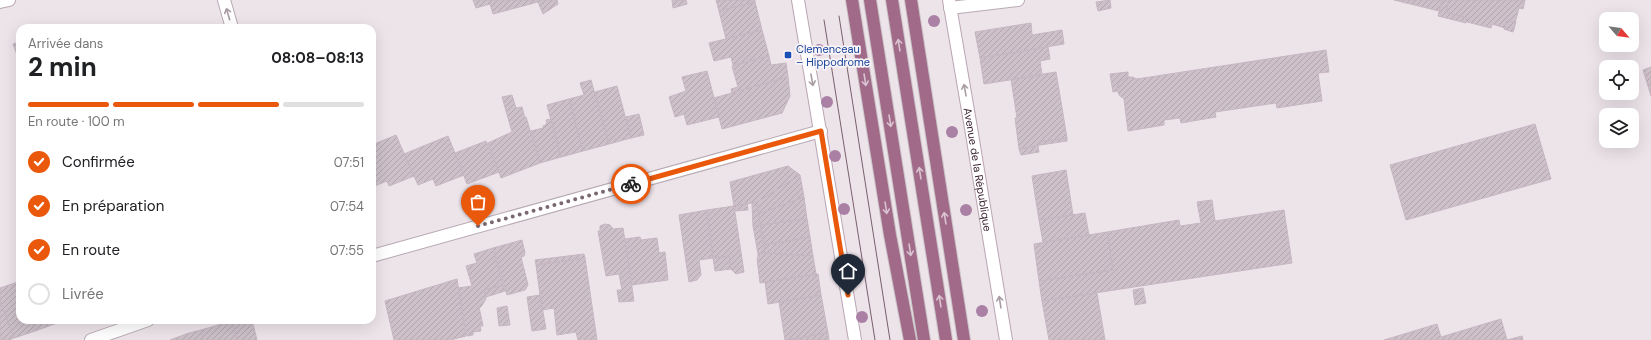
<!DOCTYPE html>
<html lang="fr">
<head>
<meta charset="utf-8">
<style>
  :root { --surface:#fff; --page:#f2f2f2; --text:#202124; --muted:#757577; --line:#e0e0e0; --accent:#ea580c }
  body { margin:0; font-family:"DM Sans",sans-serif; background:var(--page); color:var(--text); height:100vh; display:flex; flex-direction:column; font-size:15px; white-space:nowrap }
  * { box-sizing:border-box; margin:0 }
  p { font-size:13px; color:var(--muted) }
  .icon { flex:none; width:22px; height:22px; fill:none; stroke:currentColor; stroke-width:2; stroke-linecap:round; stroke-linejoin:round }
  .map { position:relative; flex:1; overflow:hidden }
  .panel { position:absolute; left:16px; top:24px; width:360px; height:300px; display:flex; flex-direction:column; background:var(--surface); border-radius:12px; box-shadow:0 4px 16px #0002 }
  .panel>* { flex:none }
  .needle { width:26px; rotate:118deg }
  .tools { position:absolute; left:1599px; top:12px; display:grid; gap:8px }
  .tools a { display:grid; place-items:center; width:40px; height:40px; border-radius:8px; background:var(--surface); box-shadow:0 4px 16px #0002; font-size:20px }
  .pin { position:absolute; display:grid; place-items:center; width:34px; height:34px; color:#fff; margin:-41px -17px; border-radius:50% 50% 50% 0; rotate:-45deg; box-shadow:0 0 4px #0007 }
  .pin .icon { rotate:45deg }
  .courier { position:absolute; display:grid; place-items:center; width:40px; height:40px; margin:-20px; border:3px solid #ea580c; border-radius:50%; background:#fff; color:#222; box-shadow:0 1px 5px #0007 }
  .headline em { font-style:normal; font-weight:700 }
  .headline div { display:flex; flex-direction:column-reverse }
  .headline { display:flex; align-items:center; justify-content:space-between; height:68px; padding:0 12px }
  h1 { font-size:26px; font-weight:700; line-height:30px }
  .bar { display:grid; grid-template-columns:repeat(4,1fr); gap:6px 4px; align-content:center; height:48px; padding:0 12px }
  .bar i { height:5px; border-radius:3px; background:var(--line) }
  .bar .on { background:var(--accent) }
  .bar p { grid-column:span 4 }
  ol { padding:0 12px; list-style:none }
  li { display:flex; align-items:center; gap:12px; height:44px }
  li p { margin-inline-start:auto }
  li .icon { padding:4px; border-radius:50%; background:var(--accent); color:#fff; stroke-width:4 }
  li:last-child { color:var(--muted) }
  li i { width:22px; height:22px; border:2px solid var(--line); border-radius:50% }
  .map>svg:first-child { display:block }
  .building { fill:url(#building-hatch); stroke:#c6b6c2 }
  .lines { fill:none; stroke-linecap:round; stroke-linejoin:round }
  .lane-casing { stroke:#b8aab3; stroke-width:14 }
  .street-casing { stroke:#b8aab3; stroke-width:14 }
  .secondary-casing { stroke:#bba5b3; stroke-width:14 }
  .primary-casing { stroke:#c9c2c6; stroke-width:14 }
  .lane { stroke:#fff; stroke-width:12 }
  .street { stroke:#fff; stroke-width:12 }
  .secondary { stroke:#fff; stroke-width:12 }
  .primary { stroke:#a06a88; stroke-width:12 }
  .tram { stroke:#795e6e; stroke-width:1 }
  .tree { fill:#aa80a5 }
  .oneway { stroke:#a89ca3 }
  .oneway2 { stroke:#dac4d1 }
  .done { stroke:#7b6772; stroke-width:4; stroke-dasharray:0 7.2 }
  .route { stroke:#ea580c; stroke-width:5 }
  .transit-dot { fill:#1a4fb4; stroke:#f9f4f8; stroke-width:1.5 }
  .labels { text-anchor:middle; stroke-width:3.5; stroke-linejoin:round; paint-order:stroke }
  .transit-label { font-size:11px; fill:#164399; stroke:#f9f4f8; text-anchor:start }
  .street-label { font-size:11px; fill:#3d2432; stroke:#f9f4f8 }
</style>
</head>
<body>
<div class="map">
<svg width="1651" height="340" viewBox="0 0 1651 340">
  <defs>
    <pattern id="building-hatch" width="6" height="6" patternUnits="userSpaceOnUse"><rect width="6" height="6" fill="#cdc0c9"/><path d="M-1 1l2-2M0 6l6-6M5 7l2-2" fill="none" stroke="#b1a5ad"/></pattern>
  </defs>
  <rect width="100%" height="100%" fill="#ede4ea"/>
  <path class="building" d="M473,0H557L558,4L543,14L538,2L493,14L490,4L476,8Z
    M672,0H686L687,4L673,8Z
    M716,0H755V2L719,11Z
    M1110,0L1111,8L1098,11L1096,2Z
    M1394,0H1442L1439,11Z
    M1442,0H1449L1446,12L1467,18L1466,23L1438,16Z
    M1449,0H1525L1523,9L1519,8L1515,23L1507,20L1505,28L1492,24L1491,28L1467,22L1466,21L1467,18L1446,12Z
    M755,2L762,30L726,39L719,11Z
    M1507,20L1515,23L1516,22L1513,32L1504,29Z
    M1031,23L1032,35L1062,30L1064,44L980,58L975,32Z
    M762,30L769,56L733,65L731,57L714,61L709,43Z
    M20,42V63L13,44Z
    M1048,47L1050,59L1040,61L1042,75L984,84L980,58Z
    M1326,50L1329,72L1318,73L1322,101L1277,108L1276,103L1215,112L1216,117L1181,123L1180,118L1164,120V125L1128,131L1124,99L1119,95L1117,89L1119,82L1126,77H1132L1137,79Z
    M769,56L771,65L786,63L788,77L732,93L731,89L738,87L732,66Z
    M1651,67V96L1643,70Z
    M707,71L719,117L687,125L684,114L675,117L669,97L686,91L682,77Z
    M1056,72L1067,138L1040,142V145L1019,149L1015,118H1017L1011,79Z
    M1128,72V77L1120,81L1118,84L1117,91L1113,92L1110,74Z
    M788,77L790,96L782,113L722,129L714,98Z
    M591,80L609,144L583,151L569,99L584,95L580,83Z
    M617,86L631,138L609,144L595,92Z
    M512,95L516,108L522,107L525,118L526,117L540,163L501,178L488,143L512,132L502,97Z
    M569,99L583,151L561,157L547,105Z
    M639,114L644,135L631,138L626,117Z
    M551,119L561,157L540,163L531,131L543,128V126L547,124L546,120Z
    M1535,124L1551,179L1406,220L1390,165Z
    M396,135L414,176L389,186L387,181L372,187V145Z
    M448,136L464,175L436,186L433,179L418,185L404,154Z
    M1067,138V141L1040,145V142Z
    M486,141L499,172L467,184L455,153Z
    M1038,146L1039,152L1021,155L1019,149Z
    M788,166L800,175L757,202L734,206L730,182Z
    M1066,170L1073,215L1039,220L1032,176Z
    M800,175L804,197L759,214L757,202Z
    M804,197L807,219L760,225L759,214Z
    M1212,200L1215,221L1284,210L1292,263L1042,301L1039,281L1113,270L1107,232L1179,220L1180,226L1201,223L1197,202Z
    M757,202L760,225L753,226L752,203Z
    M747,203L748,210L735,211L734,206Z
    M734,206L744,272L736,274L731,269L729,256L713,258L707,210Z
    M707,210L713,258L699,260L701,275L697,280L689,282L679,215Z
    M1085,213L1089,235L1043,242L1039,220Z
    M807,219L810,237L764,245L760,225Z
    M605,224L610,225L613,229L623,228L634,301L619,302L617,290H622L619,274L606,276L598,231H600V226Z
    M760,225L765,253L758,254L753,226Z
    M1107,232L1113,270L1039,281L1034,244Z
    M640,237L641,240L657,238L659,253L665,252L668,280L632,285L625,239Z
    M810,237L813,256L765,253L764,245Z
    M522,240L525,253L524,256L521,257L528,285L525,290L507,295L493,248Z
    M493,248L503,285L484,290L486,299L481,307H479L483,326H480L481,331L473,332V335L467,336L458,288L472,286L466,266L477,263L474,254Z
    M765,253L813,256L816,274L760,283L757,258H758V254Z
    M584,254L585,258L536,265L535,260Z
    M729,256L731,269L715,271L713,258Z
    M585,258L597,340H578L576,332L557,335L554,308L542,310L536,265Z
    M818,274L821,295L768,304L765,282Z
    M457,279L466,336L450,340H394L385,301Z
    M18,282L20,288V320H31L35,331L14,338L0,300V288Z
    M503,285L505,291L486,297L484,290Z
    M1143,288L1146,303L1135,305L1133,290Z
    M1097,293L1105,340H1049L1042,301Z
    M540,295L546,329L532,331L527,297Z
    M821,295L828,333L785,340L779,302Z
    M0,300L14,338L9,340H0Z
    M507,306L510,325L499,326L497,308Z
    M1501,319L1507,340L1522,336L1523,340H1384L1437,324L1441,337Z
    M31,320H60V322L35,331Z
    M237,320H252L257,340H237L232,321Z
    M232,321L237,340H203L201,330Z
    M201,330L203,340H170L189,333Z
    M828,333L829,340H786Z"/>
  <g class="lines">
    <g class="lane-casing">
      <path id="lane" d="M950,8L1018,0"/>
    </g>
    <g class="street-casing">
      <path id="street" d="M224,0L232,28
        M372,256L821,131
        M91,340L148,320"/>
    </g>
    <g class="secondary-casing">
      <g id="secondary">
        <path d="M798,0L855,340"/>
        <path id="s1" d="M949,0L971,128L1006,340"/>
        <path d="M0,2L9,0"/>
      </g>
    </g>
    <g class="primary-casing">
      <path id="primary" d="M852,0L890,235L910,340
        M870,0L924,340
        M892,0L946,340
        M911,0L964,340"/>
    </g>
    <use href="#lane" class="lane"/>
    <use href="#street" class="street"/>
    <use href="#secondary" class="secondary"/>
    <use href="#primary" class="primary"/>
    <path class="tram" d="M839,16L890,340
      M824,20L875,340"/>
  </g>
  <g class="tree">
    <circle cx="934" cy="21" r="6"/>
    <circle cx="819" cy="50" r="6"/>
    <circle cx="827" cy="102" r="6"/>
    <circle cx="952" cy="132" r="6"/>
    <circle cx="835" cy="156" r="6"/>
    <circle cx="844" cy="209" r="6"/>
    <circle cx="966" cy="210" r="6"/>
    <circle cx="853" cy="262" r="6"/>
    <circle cx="982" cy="311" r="6"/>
    <circle cx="862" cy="317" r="6"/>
  </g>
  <defs><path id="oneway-shaft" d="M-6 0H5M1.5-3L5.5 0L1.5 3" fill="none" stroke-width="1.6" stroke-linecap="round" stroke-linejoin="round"/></defs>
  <g class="oneway">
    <use href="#oneway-shaft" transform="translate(228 14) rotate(-106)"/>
    <use href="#oneway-shaft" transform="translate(812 80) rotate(80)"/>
    <use href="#oneway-shaft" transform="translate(965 90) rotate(-100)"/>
    <use href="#oneway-shaft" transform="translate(1000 302) rotate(-99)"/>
  </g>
  <g class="oneway2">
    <use href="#oneway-shaft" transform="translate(899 45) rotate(-99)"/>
    <use href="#oneway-shaft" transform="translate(865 80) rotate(81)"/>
    <use href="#oneway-shaft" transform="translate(890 121) rotate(81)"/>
    <use href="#oneway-shaft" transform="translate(920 173) rotate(-99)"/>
    <use href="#oneway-shaft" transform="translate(886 208) rotate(81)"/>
    <use href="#oneway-shaft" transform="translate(945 218) rotate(-99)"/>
    <use href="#oneway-shaft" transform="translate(910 250) rotate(81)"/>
    <use href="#oneway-shaft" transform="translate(940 301) rotate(-99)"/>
  </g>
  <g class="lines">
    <path class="done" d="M478,226L631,184"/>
    <path class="route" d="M631,184L821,131L848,295"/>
  </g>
  <rect class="transit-dot" x="784" y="51" width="8" height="8" rx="2"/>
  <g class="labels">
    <g class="transit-label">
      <text x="796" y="53">Clemenceau<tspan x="796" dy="13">– Hippodrome</tspan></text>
    </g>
    <g class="street-label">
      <text dy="4" stroke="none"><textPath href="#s1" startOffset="172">Avenue de la République</textPath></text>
    </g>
  </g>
</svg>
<div class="tools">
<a><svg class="needle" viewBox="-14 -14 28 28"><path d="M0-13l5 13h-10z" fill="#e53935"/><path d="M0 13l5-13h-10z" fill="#757577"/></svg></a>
<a><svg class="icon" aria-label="locate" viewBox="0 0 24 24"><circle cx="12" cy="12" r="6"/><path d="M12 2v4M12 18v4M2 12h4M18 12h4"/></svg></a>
<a><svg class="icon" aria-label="layers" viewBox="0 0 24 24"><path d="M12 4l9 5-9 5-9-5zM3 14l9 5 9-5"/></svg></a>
</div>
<div class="pin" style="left:478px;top:226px;background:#ea580c"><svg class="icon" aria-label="bag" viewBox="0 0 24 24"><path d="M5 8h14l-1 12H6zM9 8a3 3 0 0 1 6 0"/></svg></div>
<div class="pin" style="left:848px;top:295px;background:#1f2937"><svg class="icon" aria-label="home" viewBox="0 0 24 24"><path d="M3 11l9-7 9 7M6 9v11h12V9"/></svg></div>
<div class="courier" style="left:631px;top:184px"><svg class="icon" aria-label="bike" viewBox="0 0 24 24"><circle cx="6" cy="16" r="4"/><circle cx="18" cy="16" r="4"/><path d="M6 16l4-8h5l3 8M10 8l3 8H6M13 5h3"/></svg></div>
<section class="panel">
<div class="headline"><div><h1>2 min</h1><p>Arrivée dans</p></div><em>08:08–08:13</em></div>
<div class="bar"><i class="on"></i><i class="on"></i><i class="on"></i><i></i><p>En route · 100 m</p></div>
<ol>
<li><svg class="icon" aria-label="check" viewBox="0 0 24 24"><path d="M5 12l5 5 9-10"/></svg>Confirmée<p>07:51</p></li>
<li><svg class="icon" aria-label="check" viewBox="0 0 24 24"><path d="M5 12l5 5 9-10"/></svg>En préparation<p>07:54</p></li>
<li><svg class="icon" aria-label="check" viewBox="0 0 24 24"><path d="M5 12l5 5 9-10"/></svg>En route<p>07:55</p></li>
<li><i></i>Livrée</li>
</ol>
</section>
</div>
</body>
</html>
